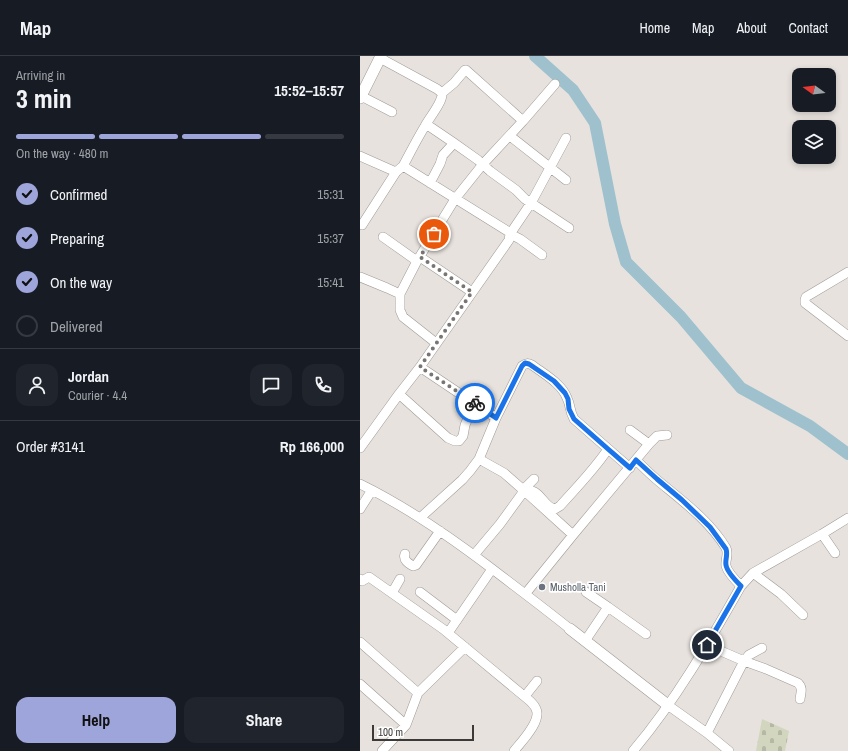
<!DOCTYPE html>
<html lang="en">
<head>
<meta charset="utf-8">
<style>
  :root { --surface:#171b24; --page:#20242c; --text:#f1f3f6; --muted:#9ea1a6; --line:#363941; --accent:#9ea5db }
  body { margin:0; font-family:"Archivo Narrow",sans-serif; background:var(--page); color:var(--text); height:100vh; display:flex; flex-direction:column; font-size:15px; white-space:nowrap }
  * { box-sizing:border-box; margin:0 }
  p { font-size:13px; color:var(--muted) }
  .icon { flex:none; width:22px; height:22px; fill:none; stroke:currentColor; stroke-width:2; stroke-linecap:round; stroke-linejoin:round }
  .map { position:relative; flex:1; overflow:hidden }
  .side { display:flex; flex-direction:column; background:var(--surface); width:360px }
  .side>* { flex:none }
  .needle { width:26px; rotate:285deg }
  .fabs { position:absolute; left:432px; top:12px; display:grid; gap:8px }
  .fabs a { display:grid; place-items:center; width:44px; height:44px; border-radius:8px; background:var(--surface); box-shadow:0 2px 6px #0003; font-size:20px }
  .scale { position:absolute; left:12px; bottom:10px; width:102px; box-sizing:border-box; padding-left:4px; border:2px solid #3c3a38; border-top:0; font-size:11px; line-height:14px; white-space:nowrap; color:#3c3a38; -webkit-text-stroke:3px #fff; paint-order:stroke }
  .pin { position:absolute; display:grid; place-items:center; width:34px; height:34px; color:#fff; margin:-17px; border:2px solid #fff; border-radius:50%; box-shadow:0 1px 4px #0007 }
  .courier { position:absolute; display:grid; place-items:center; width:40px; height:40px; margin:-20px; border:3px solid #1a73e8; border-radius:50%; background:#fff; color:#222; box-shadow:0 1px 5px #0007 }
  .summary em { font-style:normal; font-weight:700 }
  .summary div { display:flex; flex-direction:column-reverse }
  .summary { display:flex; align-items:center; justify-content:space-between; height:68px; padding:0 16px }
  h1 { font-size:26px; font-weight:700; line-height:30px }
  .bar { display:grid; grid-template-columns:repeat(4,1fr); gap:6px 4px; align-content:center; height:48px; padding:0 16px }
  .bar i { height:5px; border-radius:3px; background:var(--line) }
  .bar .selected { background:var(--accent) }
  .bar p { grid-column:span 4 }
  .line { display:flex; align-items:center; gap:10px; padding:0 16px; border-top:1px solid var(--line) }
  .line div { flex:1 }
  .round { display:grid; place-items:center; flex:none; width:42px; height:42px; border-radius:12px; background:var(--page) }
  ol { padding:0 16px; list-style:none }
  li { display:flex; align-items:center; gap:12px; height:44px }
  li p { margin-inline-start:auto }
  li .icon { padding:4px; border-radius:50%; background:var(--accent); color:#111; stroke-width:4 }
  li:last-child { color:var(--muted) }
  li i { width:22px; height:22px; border:2px solid var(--line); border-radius:50% }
  .action { display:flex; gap:8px; margin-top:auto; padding:8px 16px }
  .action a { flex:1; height:46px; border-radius:12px; background:var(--accent); color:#111; font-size:16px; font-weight:700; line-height:46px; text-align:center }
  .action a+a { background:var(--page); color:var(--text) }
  header { display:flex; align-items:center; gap:24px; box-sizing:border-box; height:56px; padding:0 20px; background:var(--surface); border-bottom:1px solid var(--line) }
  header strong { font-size:19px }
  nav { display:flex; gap:22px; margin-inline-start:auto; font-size:14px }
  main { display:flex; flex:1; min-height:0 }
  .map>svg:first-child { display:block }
  .cemetery { fill:url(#cemetery-stones) }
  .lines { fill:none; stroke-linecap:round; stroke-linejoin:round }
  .river { stroke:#9ec1cd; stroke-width:12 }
  .minor-casing { stroke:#9f9a97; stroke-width:10 }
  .major-casing { stroke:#9f9a97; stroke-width:12 }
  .minor { stroke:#fff; stroke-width:9 }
  .major { stroke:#fff; stroke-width:11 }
  .done { stroke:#787572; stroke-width:4; stroke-dasharray:0 7.2 }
  .route { stroke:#1a73e8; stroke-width:5 }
  .worship-dot { fill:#6b7280; stroke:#fff; stroke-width:1.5 }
  .labels { text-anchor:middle; stroke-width:3.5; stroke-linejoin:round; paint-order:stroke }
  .worship-label { font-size:11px; fill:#5b616d; stroke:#fff; text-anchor:start }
</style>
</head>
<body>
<header>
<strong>Map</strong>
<nav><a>Home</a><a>Map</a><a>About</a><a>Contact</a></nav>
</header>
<main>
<section class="side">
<div class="summary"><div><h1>3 min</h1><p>Arriving in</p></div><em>15:52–15:57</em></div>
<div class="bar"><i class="selected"></i><i class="selected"></i><i class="selected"></i><i></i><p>On the way · 480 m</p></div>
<ol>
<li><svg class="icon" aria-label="check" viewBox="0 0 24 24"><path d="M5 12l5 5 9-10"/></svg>Confirmed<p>15:31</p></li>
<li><svg class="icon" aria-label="check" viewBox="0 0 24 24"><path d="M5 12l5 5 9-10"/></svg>Preparing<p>15:37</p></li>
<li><svg class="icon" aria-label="check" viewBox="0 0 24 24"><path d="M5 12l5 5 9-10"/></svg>On the way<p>15:41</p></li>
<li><i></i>Delivered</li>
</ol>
<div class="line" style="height:72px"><a class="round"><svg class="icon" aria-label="person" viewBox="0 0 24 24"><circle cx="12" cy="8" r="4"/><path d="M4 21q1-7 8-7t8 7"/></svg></a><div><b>Jordan</b><p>Courier · 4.4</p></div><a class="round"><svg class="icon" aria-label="chat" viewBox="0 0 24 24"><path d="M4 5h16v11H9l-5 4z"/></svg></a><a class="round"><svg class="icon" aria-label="phone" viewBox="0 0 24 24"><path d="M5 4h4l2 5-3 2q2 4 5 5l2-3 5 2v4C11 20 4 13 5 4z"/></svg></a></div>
<div class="line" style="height:52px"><div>Order #3141</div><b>Rp 166,000</b></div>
<div class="action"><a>Help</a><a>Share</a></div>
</section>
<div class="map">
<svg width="488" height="695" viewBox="0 0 488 695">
  <defs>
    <pattern id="cemetery-stones" width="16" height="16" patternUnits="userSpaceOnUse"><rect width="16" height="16" fill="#d3d6bf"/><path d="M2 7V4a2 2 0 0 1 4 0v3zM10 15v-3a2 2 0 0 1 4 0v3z" fill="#b6b8a5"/></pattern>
  </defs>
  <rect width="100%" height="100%" fill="#e7e2de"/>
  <path class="cemetery" d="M402,663L429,675L425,695H396Z"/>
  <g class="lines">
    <path class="river" d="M175,0L213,34L235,67L255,168L266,206L321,261L381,332L450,370L488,398"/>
    <g class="minor-casing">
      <path id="minor" d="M20,2L77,33L82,37C83,46 69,62 65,70C57,83 50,97 43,110
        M1,40L32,56
        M163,65L195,28
        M66,68L94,87L118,104L130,115L156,134L165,143L209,172
        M150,80L206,124
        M0,100L36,116L43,110L149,176L150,178L149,184L60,311L39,338L0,392
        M70,127L80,108L83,99L94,87
        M2,169L36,116
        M23,181L57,205
        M182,199L160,183L150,178L171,147L206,82
        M60,201L112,236
        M488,216L446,241L445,244V247L488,280
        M0,221L27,232L40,238
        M76,287L43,261L40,254V238L57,205L95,143L123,108L163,65L106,14H105L94,27L82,37
        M60,311L136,362
        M39,338L88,382L95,385H99L103,380L105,369L115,347
        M270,374L289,388
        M119,403L144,417L169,439L213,479
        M276,404C283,411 289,417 296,423C321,444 349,464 366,492C369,498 365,504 366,510C368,517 376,525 381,530
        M0,428C47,451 89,480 131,512C157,532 184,552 210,573
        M163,434L174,423
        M0,453L12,434
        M60,462L102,424L110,415L119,403L136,362L162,310C166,307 168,307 172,309C184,318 202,328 207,342C211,350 209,354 214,363L270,412
        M462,478L475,497
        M45,498C43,504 48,507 53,510L56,509L80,475
        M114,499L140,468L164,435C180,430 183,452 195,453L200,450C216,432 234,414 248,393
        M393,517L421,538L443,559
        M0,523L2,525L9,521L83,573L170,645C172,647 175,650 176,653C182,665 161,686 154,695
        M60,536L97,564
        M32,537L40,523
        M166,537L213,479L289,388L297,380L307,379
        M248,551L286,578
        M88,577L132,513
        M225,585L248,551L226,536
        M0,586L58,637
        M347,589L384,605L406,613L438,627C443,632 441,636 440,643
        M0,628L46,669L22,695
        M165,640L177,625
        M309,650L347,677L369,695
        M46,669L58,637L105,591
        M347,677L384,605L389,599L402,592
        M273,695C316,644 348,588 381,530L393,517L462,478L488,462"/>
    </g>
    <g class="major-casing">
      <path id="major" d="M0,42L21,0
        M210,573L309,650"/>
    </g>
    <use href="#minor" class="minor"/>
    <use href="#major" class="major"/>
  </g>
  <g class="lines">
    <path class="done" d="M74,178L60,201L112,236L60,311L115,347"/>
    <path class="route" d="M115,347L136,362L162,310L165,307L169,308L194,325L205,337L208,343L209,353L214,363L248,393L270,412L276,404L297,423L322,444L350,471L366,493C368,499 365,503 366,509C367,516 376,525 381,530L347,589"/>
  </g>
  <circle class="worship-dot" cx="182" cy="531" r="4"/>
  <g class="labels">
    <g class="worship-label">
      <text x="190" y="535">Musholla Tani</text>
    </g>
  </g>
</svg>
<div class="fabs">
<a><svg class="needle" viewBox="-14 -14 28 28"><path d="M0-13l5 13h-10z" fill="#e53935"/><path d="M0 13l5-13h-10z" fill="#9ea1a6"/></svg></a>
<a><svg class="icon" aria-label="layers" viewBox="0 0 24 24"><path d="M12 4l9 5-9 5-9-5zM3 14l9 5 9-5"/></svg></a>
</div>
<div class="scale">100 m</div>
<div class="pin" style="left:74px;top:178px;background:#ea580c"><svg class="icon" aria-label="bag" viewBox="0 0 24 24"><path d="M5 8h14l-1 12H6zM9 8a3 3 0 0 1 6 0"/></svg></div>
<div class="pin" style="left:347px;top:589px;background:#1f2937"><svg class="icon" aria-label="home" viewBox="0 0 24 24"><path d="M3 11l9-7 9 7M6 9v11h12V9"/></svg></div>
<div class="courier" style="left:115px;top:347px"><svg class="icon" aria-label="bike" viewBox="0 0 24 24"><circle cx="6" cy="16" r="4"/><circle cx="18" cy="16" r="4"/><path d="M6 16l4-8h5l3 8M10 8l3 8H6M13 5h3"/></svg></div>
</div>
</main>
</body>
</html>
